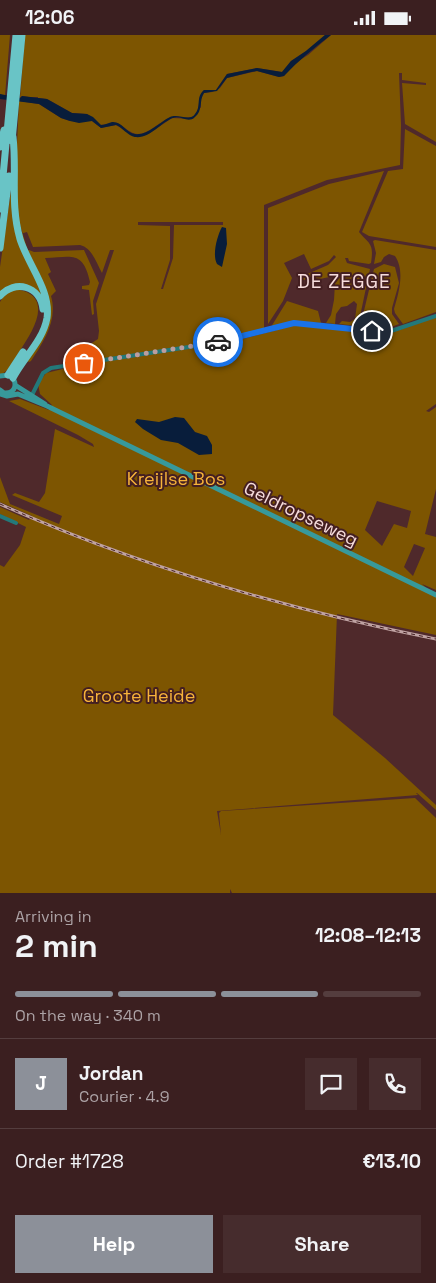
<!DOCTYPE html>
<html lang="en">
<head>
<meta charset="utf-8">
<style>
  :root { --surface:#3b1f20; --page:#462c2d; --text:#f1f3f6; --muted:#aca2a5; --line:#543d3e; --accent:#8c9099 }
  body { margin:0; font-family:"Space Grotesk",sans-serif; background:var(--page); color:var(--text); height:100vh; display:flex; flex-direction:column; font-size:19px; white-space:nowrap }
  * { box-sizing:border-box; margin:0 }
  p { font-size:16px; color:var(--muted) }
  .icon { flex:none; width:28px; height:28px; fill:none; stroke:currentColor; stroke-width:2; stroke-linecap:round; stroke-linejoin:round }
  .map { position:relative; height:858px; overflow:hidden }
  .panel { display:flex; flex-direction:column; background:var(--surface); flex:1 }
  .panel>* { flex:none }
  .pin { position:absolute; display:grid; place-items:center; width:42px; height:42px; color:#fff; margin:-21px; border:2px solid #fff; border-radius:50%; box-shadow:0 1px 5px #0007 }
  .courier { position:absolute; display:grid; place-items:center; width:50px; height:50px; margin:-25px; border:4px solid #1a73e8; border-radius:50%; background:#fff; color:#222; box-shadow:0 1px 6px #0007 }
  .headline em { font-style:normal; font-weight:700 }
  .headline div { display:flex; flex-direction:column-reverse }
  .headline { display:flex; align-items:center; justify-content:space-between; height:85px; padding:0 15px }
  h1 { font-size:32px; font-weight:700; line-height:38px }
  .bar { display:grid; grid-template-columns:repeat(4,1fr); gap:8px 5px; align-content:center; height:60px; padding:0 15px }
  .bar i { height:6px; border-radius:4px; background:var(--line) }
  .bar .on { background:var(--accent) }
  .bar p { grid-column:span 4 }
  .line { display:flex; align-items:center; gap:12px; padding:0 15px; border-top:1px solid var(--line) }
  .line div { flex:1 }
  .round { display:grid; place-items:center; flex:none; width:52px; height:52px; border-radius:0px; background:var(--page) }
  .cta { display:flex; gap:10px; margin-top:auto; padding:10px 15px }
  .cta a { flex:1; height:58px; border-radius:0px; background:var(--accent); color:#fff; font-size:20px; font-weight:700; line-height:58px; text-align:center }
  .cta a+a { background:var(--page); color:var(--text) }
  .status { display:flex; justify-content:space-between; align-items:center; height:35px; padding:0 25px; background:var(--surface); direction:ltr }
  .status svg { height:14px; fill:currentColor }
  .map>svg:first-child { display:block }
  .green { fill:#7d5501; fill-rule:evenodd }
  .water { fill:#081d3b }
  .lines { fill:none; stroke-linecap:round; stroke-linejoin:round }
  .minor { stroke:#23797a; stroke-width:4 }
  .secondary { stroke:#37999b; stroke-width:5 }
  .motorway { stroke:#69c4c6; stroke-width:7 }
  .rail-casing { stroke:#bfa2a2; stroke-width:3 }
  .rail { stroke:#441f21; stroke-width:1; stroke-dasharray:4; stroke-linecap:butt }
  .done { stroke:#bc9d9e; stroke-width:5; stroke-dasharray:0 9 }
  .route { stroke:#1a73e8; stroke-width:6 }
  .labels { text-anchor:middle; stroke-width:4; stroke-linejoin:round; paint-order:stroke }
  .park-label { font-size:18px; fill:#f7b33a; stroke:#441f21 }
  .street-label { font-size:18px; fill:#f6dcdc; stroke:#441f21 }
  .neighbourhood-label { font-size:19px; letter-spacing:1px; fill:#f6dcdc; stroke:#441f21 }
</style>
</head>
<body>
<div class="status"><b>12:06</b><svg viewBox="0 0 49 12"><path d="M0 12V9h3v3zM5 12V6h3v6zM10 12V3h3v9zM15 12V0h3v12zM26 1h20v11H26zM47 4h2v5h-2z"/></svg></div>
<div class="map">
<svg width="436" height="858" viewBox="0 0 436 858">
  <rect width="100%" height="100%" fill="#4f292b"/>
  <path class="green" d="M0,0H10L5,61L0,59Z
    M25,0H325L306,16L291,26L282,37L257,33L227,39L216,55H204C197,61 201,73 195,80C190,86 178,79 169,83C159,87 149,99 138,99C130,99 124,91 117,88L100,90L95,85L87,79L72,78L47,64L38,63V62H29L22,61L20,63Z
    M331,0H436V107L405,89L402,48L426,50V48L402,45V38H399L401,90L400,130L327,145L264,170V293L233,302L231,328L234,319L235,306L292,291L303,290L388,299L436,282V369L426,376L429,377L436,372V454L425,499L436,502V555L422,549L436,562V600L337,579L333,680L385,723L436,770V775L417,758H416L418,760L217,776L221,800L219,778L221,776L415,763L436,783V858H232L230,854V858H0V530L4,532L20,510L26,492L0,479V472L29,485L32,481L0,467V442L10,469L59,489L62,481L12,460L15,458L39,467L45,458L55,394L94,412L93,409L78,400L9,366L20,364L49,375L52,370L40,359L38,349L46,338L63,334L65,332H71L73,329H64L77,322L81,315L98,304L99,296L96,269L114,215H110L102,238C96,227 92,213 80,210L33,212L27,197L20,199L15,152L19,66L39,69L61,83L70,86H92L101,93L116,90L135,102L150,98L172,83L193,84L201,72V64L204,58L212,57L220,53L227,43L257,36L279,42L284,41L295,28L308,20ZM138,187H223V190H174L173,223L163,254H161L170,225V191L138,190ZM377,466L411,476L407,493L394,489L382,511L365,495ZM414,509L425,513L413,541L404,532Z
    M405,94L436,111V212L369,201L362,197L388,136L403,134Z
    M384,136L359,197C370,210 374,208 371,228L369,229L349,226L348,223H345L347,228L370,234L358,291L339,289L342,286L350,287L355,284L357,269L354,266L347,271L341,272L336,279L335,289L326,288L331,280L334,265L335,248L334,241L320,244L310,242L304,245L298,243L328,230L336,222L334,220L329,226L311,234L304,219L284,228L292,243L283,266L268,289V173L329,149Z
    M12,149V164L42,262L27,251L0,259V232Z
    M375,205L436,215V277L403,289L395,278L394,274C399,257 405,236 395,221L389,219L384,222L381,227L374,229L376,218L373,206Z
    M26,215H29L34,217L84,215L99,248L93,266L94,279L92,280L89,255L82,254V251L89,250L90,247C83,215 72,222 45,223L51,237L48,239L56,256L51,261C58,285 44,306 31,326L29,327L25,325L39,305L48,272Z
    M384,229L395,232L399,248L392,273V279L399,289L386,294L362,291V284L374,234Z
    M15,254C56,260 33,296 19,317C13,326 11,335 0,340V267L5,259Z
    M287,266L318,276L321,288L296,286L271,292Z"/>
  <path class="water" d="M325,0H331C314,13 298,26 284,41L279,42L257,36L251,37L227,43L217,56L204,58C199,65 203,76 195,82C188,89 181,80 173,83C161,87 150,104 135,102C128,101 122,92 116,90L101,93L92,86L79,88L70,86L61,83L39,69L0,64V59L20,63L22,61L47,64L72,78L87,79L93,82L101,90C104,90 108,88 112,87C122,86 126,98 135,99C147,101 160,87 170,82C178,78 190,87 195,79C202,71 195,63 204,55H216L227,39L257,33L282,37L291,26L306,16Z
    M222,192L226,193L227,209L222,232L217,229C212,220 217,201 222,192Z
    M175,382L184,383L195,397L207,401L212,410V419L199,420L178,408L161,405L143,394L135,387L137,384L159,387Z"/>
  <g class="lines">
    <path class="minor" d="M31,362L43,338L51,333L202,310L290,289H305L384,297L391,296L436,281
      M0,481L16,488"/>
    <path class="secondary" d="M0,341L9,340C19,347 16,359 4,358L0,355
      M15,350L45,369
      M0,359L7,361L18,359L47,371L436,560"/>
    <path class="motorway" d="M13,102C17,137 10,169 20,204C28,230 51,255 47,283C43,306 23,323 13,343
      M12,106L22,0
      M0,112L4,95
      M0,174L16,0
      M0,213L9,141
      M0,261C15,244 40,251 43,274
      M8,340L23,317"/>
    <g class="rail-casing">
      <path id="rail" d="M0,469C140,532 286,574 436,604"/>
    </g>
    <use href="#rail" class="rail"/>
  </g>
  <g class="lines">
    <path class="done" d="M84,328L218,307"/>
    <path class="route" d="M218,307L294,288L372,296"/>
  </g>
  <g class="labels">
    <g class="park-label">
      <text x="176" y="450">Kreijlse Bos</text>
      <text x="139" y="667">Groote Heide</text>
    </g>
    <g class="street-label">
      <text transform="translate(301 479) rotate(26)" y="6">Geldropseweg</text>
    </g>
    <g class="neighbourhood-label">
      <text x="344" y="253">DE ZEGGE</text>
    </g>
  </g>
</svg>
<div class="pin" style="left:84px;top:328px;background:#ea580c"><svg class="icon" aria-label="bag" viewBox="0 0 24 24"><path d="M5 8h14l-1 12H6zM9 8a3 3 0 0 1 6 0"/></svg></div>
<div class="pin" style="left:372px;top:296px;background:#1f2937"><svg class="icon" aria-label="home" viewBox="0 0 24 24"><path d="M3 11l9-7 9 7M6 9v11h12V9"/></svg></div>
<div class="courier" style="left:218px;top:307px"><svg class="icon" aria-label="car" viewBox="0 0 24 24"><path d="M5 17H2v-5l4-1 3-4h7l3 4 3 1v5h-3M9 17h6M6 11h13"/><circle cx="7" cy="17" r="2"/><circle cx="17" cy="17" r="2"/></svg></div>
</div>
<section class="panel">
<div class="headline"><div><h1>2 min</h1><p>Arriving in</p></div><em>12:08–12:13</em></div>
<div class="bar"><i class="on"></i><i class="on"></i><i class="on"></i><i></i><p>On the way · 340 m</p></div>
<div class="line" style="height:90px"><b class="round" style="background:var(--accent);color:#fff">J</b><div><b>Jordan</b><p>Courier · 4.9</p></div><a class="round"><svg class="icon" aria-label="chat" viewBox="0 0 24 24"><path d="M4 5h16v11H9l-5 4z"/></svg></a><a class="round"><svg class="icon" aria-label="phone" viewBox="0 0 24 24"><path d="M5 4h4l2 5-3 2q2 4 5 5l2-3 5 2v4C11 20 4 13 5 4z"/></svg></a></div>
<div class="line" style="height:65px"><div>Order #1728</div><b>€13.10</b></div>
<div class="cta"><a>Help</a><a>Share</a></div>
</section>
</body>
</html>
